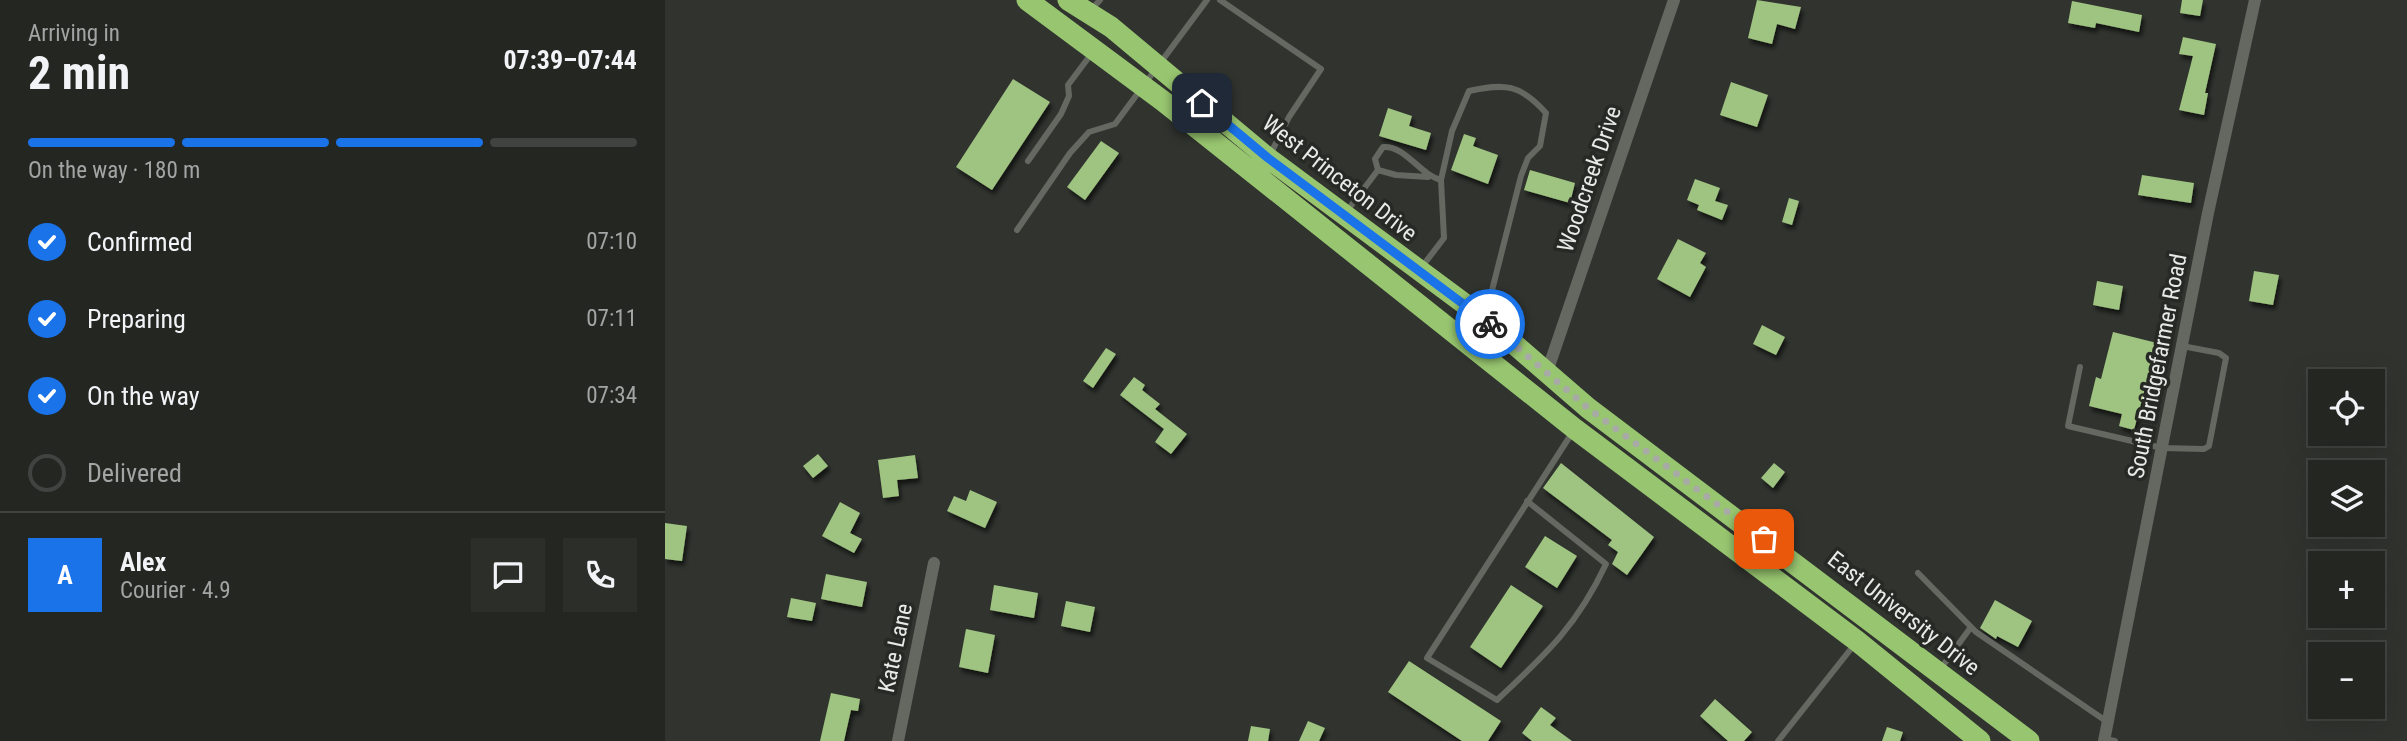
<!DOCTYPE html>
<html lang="en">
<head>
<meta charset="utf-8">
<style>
  :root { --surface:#242622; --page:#2c2e2a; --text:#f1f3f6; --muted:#a3a5a5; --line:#414340; --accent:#1a73e8 }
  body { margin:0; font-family:"Roboto Condensed",sans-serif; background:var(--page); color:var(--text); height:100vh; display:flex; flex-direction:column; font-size:26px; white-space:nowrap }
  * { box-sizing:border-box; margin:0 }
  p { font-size:23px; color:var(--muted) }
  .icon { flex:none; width:38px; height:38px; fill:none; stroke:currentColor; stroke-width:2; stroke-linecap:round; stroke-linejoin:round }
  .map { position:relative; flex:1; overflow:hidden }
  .details { display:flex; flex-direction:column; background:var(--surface); width:665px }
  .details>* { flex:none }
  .controls { position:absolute; left:1643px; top:369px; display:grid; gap:14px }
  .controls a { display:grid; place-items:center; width:77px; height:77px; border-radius:0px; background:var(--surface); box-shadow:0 7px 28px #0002,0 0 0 2px var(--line); font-size:35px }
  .pin { position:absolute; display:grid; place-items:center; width:60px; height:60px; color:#fff; margin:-30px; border-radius:14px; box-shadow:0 4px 10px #0006 }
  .courier { position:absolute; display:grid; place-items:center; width:70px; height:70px; margin:-35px; border:5px solid #1a73e8; border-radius:50%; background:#fff; color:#222; box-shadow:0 2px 9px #0007 }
  .summary em { font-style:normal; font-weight:700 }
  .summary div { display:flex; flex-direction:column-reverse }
  .summary { display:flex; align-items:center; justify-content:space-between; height:119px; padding:0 28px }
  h1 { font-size:46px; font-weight:700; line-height:52px }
  .bar { display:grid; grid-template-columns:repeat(4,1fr); gap:10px 7px; align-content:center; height:84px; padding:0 28px }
  .bar i { height:9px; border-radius:5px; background:var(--line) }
  .bar .selected { background:var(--accent) }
  .bar p { grid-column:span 4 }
  .line { display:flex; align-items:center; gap:18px; padding:0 28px; border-top:2px solid var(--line) }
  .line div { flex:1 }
  .round { display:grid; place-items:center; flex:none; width:74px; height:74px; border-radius:0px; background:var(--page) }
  ol { padding:0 28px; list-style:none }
  li { display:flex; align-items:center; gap:21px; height:77px }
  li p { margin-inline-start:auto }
  li .icon { padding:7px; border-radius:50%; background:var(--accent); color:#fff; stroke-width:4 }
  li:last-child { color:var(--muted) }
  li i { width:38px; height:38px; border:4px solid var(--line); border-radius:50% }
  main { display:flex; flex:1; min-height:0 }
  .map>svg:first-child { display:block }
  .building { fill:#9fc381; filter:url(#shadow) }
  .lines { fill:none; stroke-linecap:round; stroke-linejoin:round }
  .lane { stroke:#646861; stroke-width:6 }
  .street { stroke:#646861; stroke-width:12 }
  .highway { stroke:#98c670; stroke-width:21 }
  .done { stroke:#a8aaa6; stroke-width:7; stroke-dasharray:0 12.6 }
  .route { stroke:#1a73e8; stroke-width:9 }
  .labels { text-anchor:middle; stroke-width:7; stroke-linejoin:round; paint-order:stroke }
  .street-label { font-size:23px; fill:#e8eae7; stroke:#262924 }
</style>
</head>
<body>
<main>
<section class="details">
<div class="summary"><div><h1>2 min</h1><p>Arriving in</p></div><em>07:39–07:44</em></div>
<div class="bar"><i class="selected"></i><i class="selected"></i><i class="selected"></i><i></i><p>On the way · 180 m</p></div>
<ol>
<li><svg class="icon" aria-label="check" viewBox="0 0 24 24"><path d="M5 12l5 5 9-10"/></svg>Confirmed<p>07:10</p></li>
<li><svg class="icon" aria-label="check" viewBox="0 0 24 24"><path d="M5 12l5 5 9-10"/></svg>Preparing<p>07:11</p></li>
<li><svg class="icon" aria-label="check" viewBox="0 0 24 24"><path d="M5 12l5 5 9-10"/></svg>On the way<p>07:34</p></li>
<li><i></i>Delivered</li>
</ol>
<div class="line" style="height:126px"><b class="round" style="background:var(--accent);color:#fff">A</b><div><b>Alex</b><p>Courier · 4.9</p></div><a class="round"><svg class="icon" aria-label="chat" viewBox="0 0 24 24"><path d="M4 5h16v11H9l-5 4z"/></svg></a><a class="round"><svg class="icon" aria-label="phone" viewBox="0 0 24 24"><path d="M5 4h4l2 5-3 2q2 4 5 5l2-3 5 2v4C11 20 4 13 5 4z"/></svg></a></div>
</section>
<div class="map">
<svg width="1742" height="741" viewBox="0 0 1742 741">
  <defs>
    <filter id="shadow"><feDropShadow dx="2.5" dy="4.5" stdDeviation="2" flood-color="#0009"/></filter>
  </defs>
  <rect width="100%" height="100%" fill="#30332e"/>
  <path class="building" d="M1092,0L1136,7L1130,29L1112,24L1107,44L1083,38Z
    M1517,0H1538L1535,16L1515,13Z
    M1407,1L1477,15L1474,32L1431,23L1430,28L1403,23Z
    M1518,37L1551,44L1540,93H1543L1539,115L1514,110L1528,56L1514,54Z
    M348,79L385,102L327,190L291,167Z
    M1066,82L1103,95L1092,127L1055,115Z
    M723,108L747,116L744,126L766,133L761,150L714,136Z
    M799,134L811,138L808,146L833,155L823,184L786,170Z
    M436,141L454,153L420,200L402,187Z
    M865,170L910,183L905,203L859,190Z
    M1477,175L1529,183L1526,203L1473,195Z
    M1030,179L1055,188L1050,201L1063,205L1057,220L1032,210L1034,205L1022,200Z
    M1124,198L1134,201L1127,225L1117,222Z
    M1013,239L1041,253L1035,263L1041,267L1025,297L992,279Z
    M1589,271L1614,275L1608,305L1584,301Z
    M1432,281L1458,286L1454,310L1428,305Z
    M1097,325L1120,337L1111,355L1088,344Z
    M1448,332L1492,343L1469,430L1454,426L1457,414L1424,406L1431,377L1436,379Z
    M441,348L451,354L428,388L418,381Z
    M469,377L480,385L477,390L495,404L490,409L522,434L506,454L490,442L499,429L455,395Z
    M153,454L163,466L148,478L138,466Z
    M250,455L253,478L232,480L234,496L218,498L213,460Z
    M896,463L989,537L962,575L947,564L953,552L943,545L947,540L878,488Z
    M1109,463L1120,472L1108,488L1096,478Z
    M305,490L332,502L320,528L282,511L289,496L301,501Z
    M175,502L195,513L185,533L197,539L189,553L157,536Z
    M0,523L22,526L17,561L0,559Z
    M880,536L912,556L892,588L860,567Z
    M161,574L202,582L197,607L156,599Z
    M329,585L373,593L369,618L325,610Z
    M846,585L878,606L836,668L805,647Z
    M126,598L151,603L147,621L122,617Z
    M1330,600L1367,621L1353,647L1332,636L1331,639L1315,628Z
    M401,601L430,607L425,632L396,626Z
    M301,629L330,635L323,673L294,667Z
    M744,661L836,721L823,741H797L723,692Z
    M166,693L195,699L193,711L186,710L179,741H155Z
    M1050,699L1087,732L1079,741H1063L1035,716Z
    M876,707L891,718L885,725L907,741H867L857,733Z
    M643,721L660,728L654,741H634Z
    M586,726L605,729L603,741H583Z
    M1222,727L1238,732L1235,741H1217Z"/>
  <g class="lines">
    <path class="lane" d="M555,0L656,69L624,117L606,153
      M426,10L435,0
      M363,161L396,114L404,96L403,85L427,53
      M713,170L731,175L763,177
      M682,211L713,170L710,159L718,147C740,145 755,175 776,180
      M352,230L405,153L424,132L450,124L542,0
      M756,268L779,238L776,180L787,131L804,91C840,83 855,84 881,113L875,146L863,158L856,176L821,314
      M1415,367L1403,426L1497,448L1539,449L1544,446L1561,358L1554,353L1517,346
      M862,501L941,564C912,626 881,654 832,700L762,658L907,433
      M1253,573L1311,632L1441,721
      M1276,668L1306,627
      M1440,739L1450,741
      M1113,741L1189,645"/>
    <path class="street" d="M882,372L1009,0
      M233,741L269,563
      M1439,741L1543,213L1590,0"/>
    <path class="highway" d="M362,0L498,101L910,429L1192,641L1315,741
      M403,0L446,27L603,158L820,319L923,408L1364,741"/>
  </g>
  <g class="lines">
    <path class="done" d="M825,324L923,408L1099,539"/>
    <path class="route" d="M537,103L603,158L825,324"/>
  </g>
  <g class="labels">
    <g class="street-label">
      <text transform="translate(675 178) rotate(38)" y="8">West Princeton Drive</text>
      <text transform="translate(924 179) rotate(-71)" y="8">Woodcreek Drive</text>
      <text transform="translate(1492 366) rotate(-79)" y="8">South Bridgefarmer Road</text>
      <text transform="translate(1239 613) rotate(38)" y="8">East University Drive</text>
      <text transform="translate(230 648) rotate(-78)" y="8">Kate Lane</text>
    </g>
  </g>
</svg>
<div class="controls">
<a><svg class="icon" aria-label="locate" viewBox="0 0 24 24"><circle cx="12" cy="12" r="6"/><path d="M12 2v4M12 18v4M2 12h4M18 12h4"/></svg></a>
<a><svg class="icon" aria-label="layers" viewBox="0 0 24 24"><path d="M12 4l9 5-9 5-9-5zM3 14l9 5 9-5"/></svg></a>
<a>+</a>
<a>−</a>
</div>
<div class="pin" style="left:1099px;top:539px;background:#ea580c"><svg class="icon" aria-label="bag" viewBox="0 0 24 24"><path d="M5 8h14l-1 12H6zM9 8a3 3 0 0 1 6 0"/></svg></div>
<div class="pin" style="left:537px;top:103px;background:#1f2937"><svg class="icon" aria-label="home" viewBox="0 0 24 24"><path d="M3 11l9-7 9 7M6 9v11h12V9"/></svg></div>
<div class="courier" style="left:825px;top:324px"><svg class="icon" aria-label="bike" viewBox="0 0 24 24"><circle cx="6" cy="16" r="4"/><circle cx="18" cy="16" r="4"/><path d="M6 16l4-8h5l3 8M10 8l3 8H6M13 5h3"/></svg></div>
</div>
</main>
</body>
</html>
